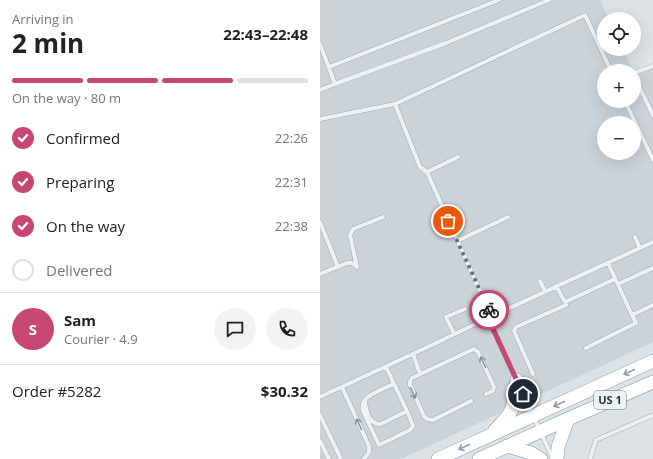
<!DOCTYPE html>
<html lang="en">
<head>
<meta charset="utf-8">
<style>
  :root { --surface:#fff; --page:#f2f2f2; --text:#202124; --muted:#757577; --line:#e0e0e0; --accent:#c64674 }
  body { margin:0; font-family:"Open Sans",sans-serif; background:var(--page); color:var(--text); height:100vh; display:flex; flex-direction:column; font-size:15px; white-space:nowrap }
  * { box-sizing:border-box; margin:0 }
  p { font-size:13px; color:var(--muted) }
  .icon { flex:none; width:22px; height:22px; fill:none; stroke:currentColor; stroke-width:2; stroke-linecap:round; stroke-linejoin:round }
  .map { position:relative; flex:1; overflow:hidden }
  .details { display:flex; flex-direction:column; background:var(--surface); width:320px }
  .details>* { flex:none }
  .controls { position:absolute; left:277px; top:12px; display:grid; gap:8px }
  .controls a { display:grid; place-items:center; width:44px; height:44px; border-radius:50%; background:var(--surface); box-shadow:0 4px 16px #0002; font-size:20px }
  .pin { position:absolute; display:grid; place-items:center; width:34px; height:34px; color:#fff; margin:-17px; border:2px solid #fff; border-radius:50%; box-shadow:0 1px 4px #0007 }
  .courier { position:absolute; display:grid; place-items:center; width:40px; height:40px; margin:-20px; border:3px solid #c64674; border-radius:50%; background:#fff; color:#222; box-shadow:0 1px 5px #0007 }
  .head em { font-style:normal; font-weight:700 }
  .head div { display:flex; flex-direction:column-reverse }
  .head { display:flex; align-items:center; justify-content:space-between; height:68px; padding:0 12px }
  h1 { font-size:26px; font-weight:700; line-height:30px }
  .bar { display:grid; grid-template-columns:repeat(4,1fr); gap:6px 4px; align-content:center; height:48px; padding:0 12px }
  .bar i { height:5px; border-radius:3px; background:var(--line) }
  .bar .on { background:var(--accent) }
  .bar p { grid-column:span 4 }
  .line { display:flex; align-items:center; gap:10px; padding:0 12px; border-top:1px solid var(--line) }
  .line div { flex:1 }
  .round { display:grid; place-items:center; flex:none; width:42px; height:42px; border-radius:21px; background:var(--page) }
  ol { padding:0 12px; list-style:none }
  li { display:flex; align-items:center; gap:12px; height:44px }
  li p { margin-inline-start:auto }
  li .icon { padding:4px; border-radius:50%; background:var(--accent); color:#fff; stroke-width:4 }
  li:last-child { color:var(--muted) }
  li i { width:22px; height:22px; border:2px solid var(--line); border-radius:50% }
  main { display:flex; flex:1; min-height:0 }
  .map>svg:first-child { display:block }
  .built { fill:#cbd2d8; fill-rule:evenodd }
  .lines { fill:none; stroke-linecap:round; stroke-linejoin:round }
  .service-casing { stroke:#a3aab0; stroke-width:5 }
  .trunk-casing { stroke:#85939c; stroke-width:14 }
  .service { stroke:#eff2f5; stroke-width:4 }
  .trunk { stroke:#fff; stroke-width:13 }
  .oneway { stroke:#8b9298 }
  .oneway2 { stroke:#93999e }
  .done { stroke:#677078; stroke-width:4; stroke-dasharray:0 7.2 }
  .route { stroke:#c64674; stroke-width:5 }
  .labels { text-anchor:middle; stroke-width:3.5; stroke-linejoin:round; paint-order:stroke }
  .shield { fill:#ecf1f4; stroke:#626c73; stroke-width:1 }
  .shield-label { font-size:11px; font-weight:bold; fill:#27333c }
</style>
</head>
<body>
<main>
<section class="details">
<div class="head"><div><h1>2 min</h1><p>Arriving in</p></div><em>22:43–22:48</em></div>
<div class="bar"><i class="on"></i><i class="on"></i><i class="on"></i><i></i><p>On the way · 80 m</p></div>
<ol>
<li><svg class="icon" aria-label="check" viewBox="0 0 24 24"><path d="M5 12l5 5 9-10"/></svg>Confirmed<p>22:26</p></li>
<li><svg class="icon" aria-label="check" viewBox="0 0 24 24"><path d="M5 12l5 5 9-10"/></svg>Preparing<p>22:31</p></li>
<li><svg class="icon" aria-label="check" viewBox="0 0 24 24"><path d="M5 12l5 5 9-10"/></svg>On the way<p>22:38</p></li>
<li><i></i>Delivered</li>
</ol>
<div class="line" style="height:72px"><b class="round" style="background:var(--accent);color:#fff">S</b><div><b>Sam</b><p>Courier · 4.9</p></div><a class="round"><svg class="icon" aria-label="chat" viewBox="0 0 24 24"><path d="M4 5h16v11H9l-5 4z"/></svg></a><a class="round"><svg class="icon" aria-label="phone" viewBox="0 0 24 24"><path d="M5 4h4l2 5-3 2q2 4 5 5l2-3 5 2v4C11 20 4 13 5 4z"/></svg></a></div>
<div class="line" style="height:52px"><div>Order #5282</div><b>$30.32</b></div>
</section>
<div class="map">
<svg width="333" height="459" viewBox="0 0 333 459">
  <rect width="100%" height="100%" fill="#dde2e6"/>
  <path class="built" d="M0,0H280L289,19H284V49H303L313,71H284V101H314V73L315,75L333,67V342L81,459H0ZM284,123H314V153H284Z"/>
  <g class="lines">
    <g class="service-casing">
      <path id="service" d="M0,44L15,84L126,43L229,0
        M9,67L179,0
        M314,73L333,66
        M314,76L333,115
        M0,90L15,84
        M305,101L333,160
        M75,104L100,167L107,172L171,316
        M0,119L75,104L265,15L291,71
        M107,172L138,157
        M0,222L18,267
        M315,237L320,248
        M137,241L188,217
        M288,263L312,315
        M37,267L30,235L33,229L63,217
        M0,274L27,263H32L37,267
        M220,281L225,291
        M298,284L333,268
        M236,286L245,302L295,279
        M168,318L196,379
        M134,334L126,317L145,309
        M266,348L316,323L312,315L333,305
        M93,354L100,374
        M66,367L87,411L93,426L90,430L59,445L43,411C42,407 42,403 46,399C50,394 67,387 74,384
        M213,374L194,331L196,327L246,305
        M22,387L49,446V452L44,459
        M200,387L233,459
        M0,397L112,345L168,318L333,242
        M45,401C46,410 49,425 61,424L87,411
        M151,401L113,420L107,419L104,416L90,385V381L92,378L154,349L158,352L174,387L173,391L166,394
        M0,415L21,459
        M0,441L9,459
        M270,459L276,440L333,415"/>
    </g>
    <g class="trunk-casing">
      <path id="trunk" d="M175,430C182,423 188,417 192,409L197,380
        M187,446L211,453L221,459
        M118,459L333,361
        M159,459L248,419L333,382
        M237,459L238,447L248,419"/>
    </g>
    <use href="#service" class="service"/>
    <use href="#trunk" class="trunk"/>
  </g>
  <defs><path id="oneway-shaft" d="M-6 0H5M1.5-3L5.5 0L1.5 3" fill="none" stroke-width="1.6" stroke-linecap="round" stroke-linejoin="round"/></defs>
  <g class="oneway">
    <use href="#oneway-shaft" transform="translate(163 362) rotate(-115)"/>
    <use href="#oneway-shaft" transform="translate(93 393) rotate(65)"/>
    <use href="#oneway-shaft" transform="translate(39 424) rotate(-114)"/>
  </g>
  <g class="oneway2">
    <use href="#oneway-shaft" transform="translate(309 372) rotate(155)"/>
    <use href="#oneway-shaft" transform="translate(239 404) rotate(156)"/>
    <use href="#oneway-shaft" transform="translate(144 447) rotate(155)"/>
  </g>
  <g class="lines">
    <path class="done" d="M128,221L169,310"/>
    <path class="route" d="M169,310L171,316L168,318L203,394"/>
  </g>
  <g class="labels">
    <rect class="shield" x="274" y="391" width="32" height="18" rx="3"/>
    <g class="shield-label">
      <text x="290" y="404">US 1</text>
    </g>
  </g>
</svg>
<div class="controls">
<a><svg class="icon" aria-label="locate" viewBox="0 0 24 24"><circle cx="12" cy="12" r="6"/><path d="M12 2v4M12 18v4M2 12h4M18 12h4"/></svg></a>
<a>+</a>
<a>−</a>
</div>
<div class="pin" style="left:128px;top:221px;background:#ea580c"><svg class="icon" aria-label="bag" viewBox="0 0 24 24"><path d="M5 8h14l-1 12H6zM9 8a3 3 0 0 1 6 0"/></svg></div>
<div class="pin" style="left:203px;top:394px;background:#1f2937"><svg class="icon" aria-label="home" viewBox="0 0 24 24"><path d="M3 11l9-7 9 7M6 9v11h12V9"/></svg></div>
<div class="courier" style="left:169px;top:310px"><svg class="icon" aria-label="bike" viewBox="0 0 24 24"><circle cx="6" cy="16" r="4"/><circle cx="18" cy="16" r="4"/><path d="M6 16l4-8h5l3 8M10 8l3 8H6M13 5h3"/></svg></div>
</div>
</main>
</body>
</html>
